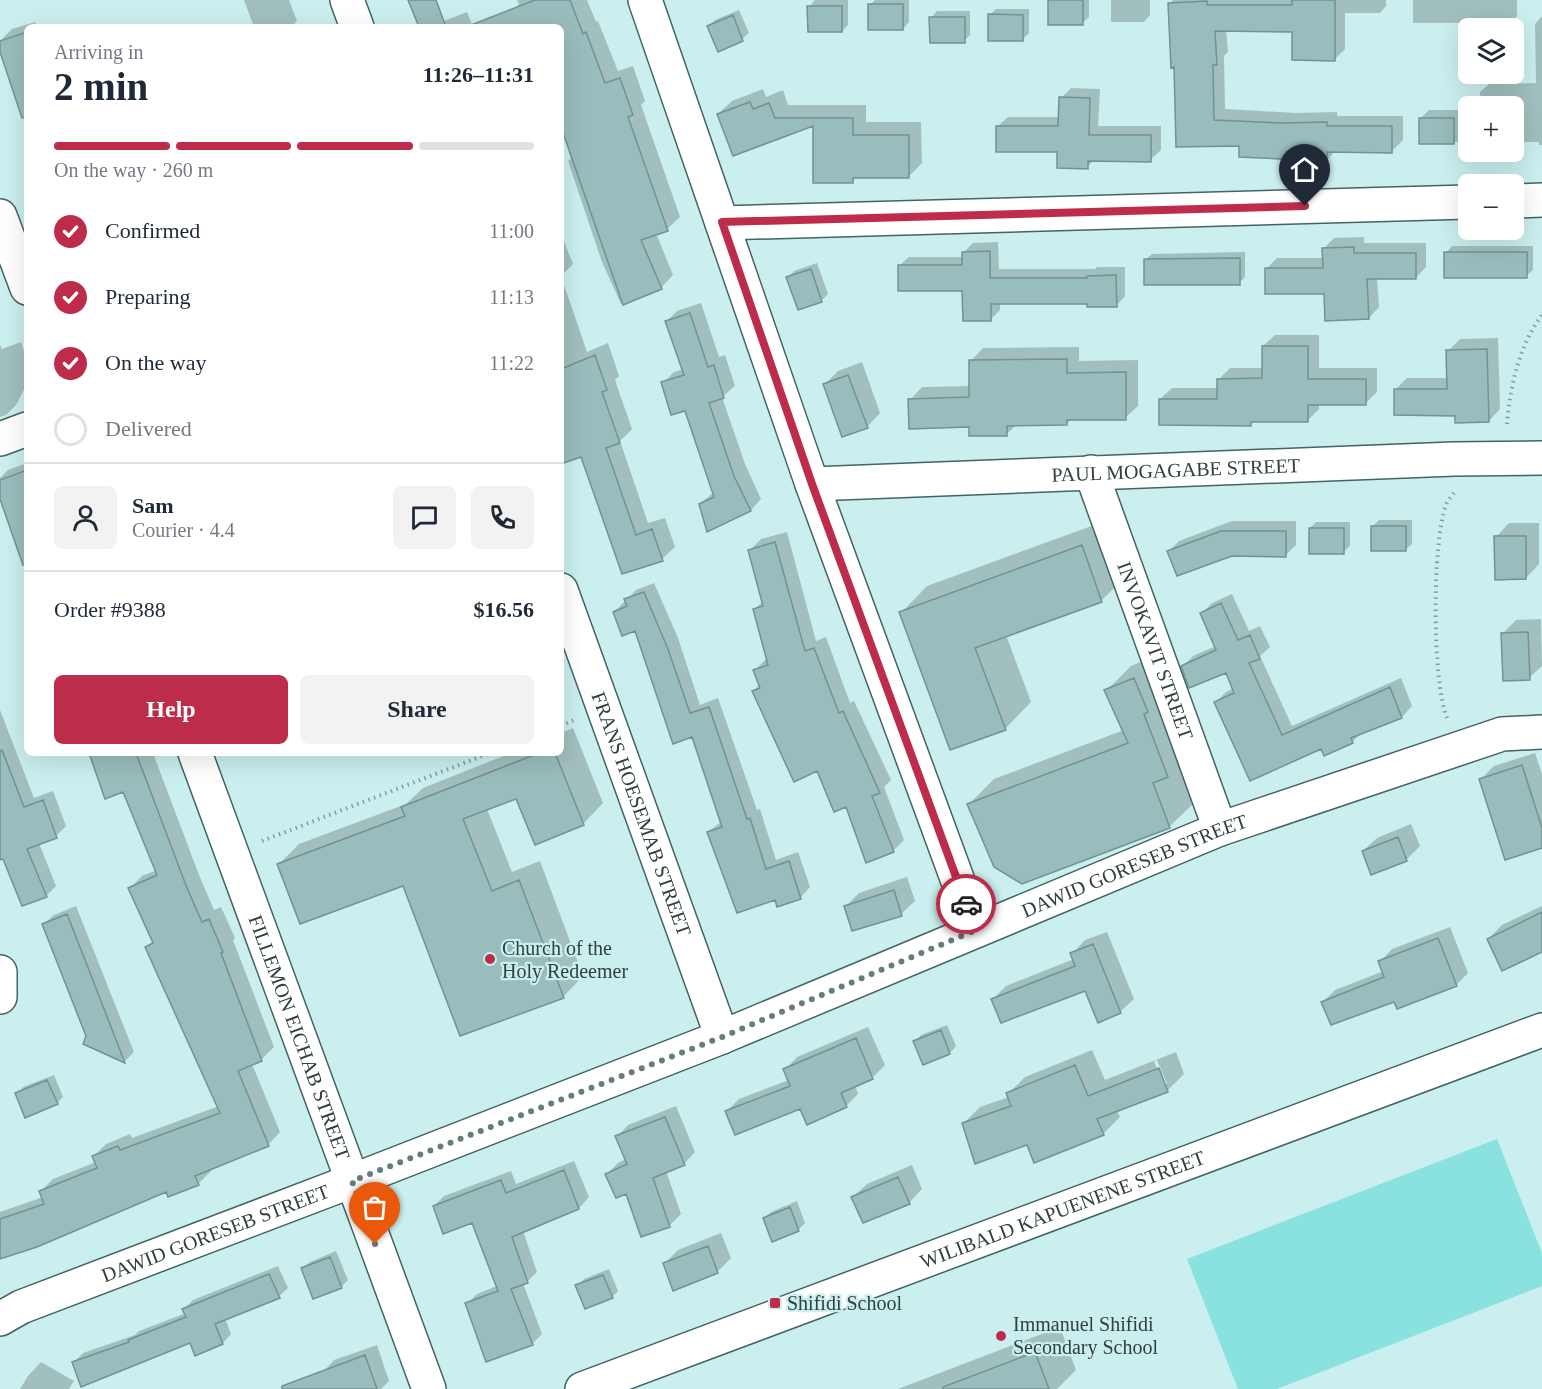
<!DOCTYPE html>
<html lang="en">
<head>
<meta charset="utf-8">
<style>
  :root { --surface:#fff; --page:#f2f2f3; --text:#1f2937; --muted:#747a83; --line:#e0e1e3; --accent:#bd2c4b }
  body { margin:0; font-family:Georgia,serif; background:var(--page); color:var(--text); height:100vh; display:flex; flex-direction:column; font-size:22px; white-space:nowrap }
  * { box-sizing:border-box; margin:0 }
  p { font-size:20px; color:var(--muted) }
  .icon { flex:none; width:33px; height:33px; fill:none; stroke:currentColor; stroke-width:2; stroke-linecap:round; stroke-linejoin:round }
  .map { position:relative; flex:1; overflow:hidden }
  .panel { position:absolute; left:24px; top:24px; width:540px; height:732px; display:flex; flex-direction:column; background:var(--surface); border-radius:9px; box-shadow:0 6px 24px #0002 }
  .panel>* { flex:none }
  .tools { position:absolute; left:1458px; top:18px; display:grid; gap:12px }
  .tools a { display:grid; place-items:center; width:66px; height:66px; border-radius:9px; background:var(--surface); box-shadow:0 6px 24px #0002; font-size:30px }
  .pin { position:absolute; display:grid; place-items:center; width:51px; height:51px; color:#fff; margin:-62px -26px; border-radius:50% 50% 50% 0; rotate:-45deg; box-shadow:0 0 6px #0007 }
  .pin .icon { rotate:45deg }
  .courier { position:absolute; display:grid; place-items:center; width:60px; height:60px; margin:-30px; border:4px solid #bd2c4b; border-radius:50%; background:#fff; color:#222; box-shadow:0 2px 8px #0007 }
  .head em { font-style:normal; font-weight:600 }
  .head div { display:flex; flex-direction:column-reverse }
  .head { display:flex; align-items:center; justify-content:space-between; height:102px; padding:0 30px }
  h1 { font-size:39px; font-weight:600; line-height:45px }
  .bar { display:grid; grid-template-columns:repeat(4,1fr); gap:9px 6px; align-content:center; height:72px; padding:0 30px }
  .bar i { height:8px; border-radius:4px; background:var(--line) }
  .bar .current { background:var(--accent) }
  .bar p { grid-column:span 4 }
  .line { display:flex; align-items:center; gap:15px; padding:0 30px; border-top:2px solid var(--line) }
  .line div { flex:1 }
  .round { display:grid; place-items:center; flex:none; width:63px; height:63px; border-radius:9px; background:var(--page) }
  ol { padding:0 30px; list-style:none }
  li { display:flex; align-items:center; gap:18px; height:66px }
  li p { margin-inline-start:auto }
  li .icon { padding:6px; border-radius:50%; background:var(--accent); color:#fff; stroke-width:4 }
  li:last-child { color:var(--muted) }
  li i { width:33px; height:33px; border:3px solid var(--line); border-radius:50% }
  .action { display:flex; gap:12px; margin-top:auto; padding:12px 30px }
  .action a { flex:1; height:69px; border-radius:9px; background:var(--accent); color:#fff; font-size:24px; font-weight:600; line-height:69px; text-align:center }
  .action a+a { background:var(--page); color:var(--text) }
  .map>svg:first-child { display:block }
  .green { fill:#89e1e0 }
  .shadow { fill:#0003; fill-rule:evenodd }
  .building { fill:#99bdbc; stroke:#719392; stroke-width:1.5 }
  .lines { fill:none; stroke-linecap:round; stroke-linejoin:round }
  .minor-casing { stroke:#436463; stroke-width:36 }
  .path { stroke:#839d9d; stroke-width:4; stroke-dasharray:1.5 4.5; stroke-linecap:butt }
  .minor { stroke:#fff; stroke-width:33 }
  .done { stroke:#677d7d; stroke-width:6; stroke-dasharray:0 10.8 }
  .route { stroke:#bd2c4b; stroke-width:8 }
  .poi-dot { fill:#bd2c4b; stroke:#caefee; stroke-width:2 }
  .labels { text-anchor:middle; stroke-width:4.5; stroke-linejoin:round; paint-order:stroke }
  .street-label { font-size:20px; fill:#324040; stroke:#caefee }
  .poi-label { font-size:20px; fill:#324040; stroke:#caefee; text-anchor:start }
</style>
</head>
<body>
<div class="map">
<svg width="1542" height="1389" viewBox="0 0 1542 1389">
  <rect width="100%" height="100%" fill="#caefee"/>
  <path class="green" d="M1497,1139L1542,1253V1286L1277,1389H1238L1187,1259Z"/>
  <path class="shadow" d="M244,0H289L297,21L291,27H254Z
    M517,0H587L596,22L598,21L618,71L633,66L645,101L641,105L680,217L667,229L656,233L673,275L661,288L621,304L602,262L568,161L573,157L561,123V27H521L514,9L519,4Z
    M815,0H848V25L842,31L809,7Z
    M875,0H909V22L903,29L870,5Z
    M1049,0H1089V17L1082,23Z
    M1111,0H1150V15L1144,22H1111Z
    M1173,0H1386V6L1380,13H1345V49L1334,60L1293,30L1226,29L1228,52L1224,56L1225,109L1296,113L1337,112V116H1403V140L1392,151L1336,150L1327,160L1241,144L1178,145L1176,66L1170,3Z
    M1413,0H1517V16L1511,23H1413Z
    M996,9H1029V33L1023,39L990,15Z
    M739,10L749,33L742,39L719,50L708,27L715,20Z
    M937,11H970V35L964,41L931,18Z
    M467,12L473,27H438L444,21Z
    M1542,16V145H1539V142H1514V106H1481L1480,92L1489,84L1536,83L1535,24Z
    M35,22L37,27H27V83L0,47V41L12,29Z
    M1071,88L1100,89L1098,126H1161V150L1150,160L1095,159L1087,167L1059,151L997,127L1008,117H1060L1061,98Z
    M763,89L766,97L783,90L788,105H866V122H921L922,163L908,177H857L852,181L814,124L718,114L732,101Z
    M1429,110H1468V142H1420V119Z
    M561,234L573,264L561,276L587,352L608,343L619,376L615,380L632,429L620,441L648,523L665,518L675,547L662,559L623,572L582,455L561,449Z
    M1364,237V243H1426V267L1416,278H1377L1379,307L1369,318L1326,292L1267,268L1277,258H1324V248L1334,238Z
    M998,242L999,269H1095L1097,267H1125V296L1116,306L1089,302H1000V310L991,319L964,290L899,266L909,257H963V253L973,243Z
    M1452,246H1533V270L1526,276L1446,253Z
    M1245,252V277L1239,283L1145,260L1152,254Z
    M817,263L828,294L822,300L799,308L788,277L794,271Z
    M701,303L719,357L725,355L735,386L722,397L745,464L761,499L751,510L700,504L714,492L686,409L663,383L674,372L683,369L666,322L677,311Z
    M1275,335H1319V368H1377V392L1366,403H1319V409L1307,421H1254L1251,424L1160,399L1172,388H1218V380L1230,368H1263V346Z
    M1498,338L1500,409L1489,421L1457,414L1395,390L1407,378H1448V351L1460,339Z
    M21,342L27,360V384L16,405L6,415L0,417V345L2,349Z
    M1079,347V361L1138,360V406L1125,418H1072L1067,424H1017L1006,435L971,425L910,400L922,387L971,386V361L983,348Z
    M862,362L880,413L867,427L825,384L838,371Z
    M27,463V526L0,495V478L8,470Z
    M1108,520L1128,574L1101,601L1006,635L1031,702L1005,729L901,613L927,586Z
    M1379,520H1412V544L1405,550L1373,526Z
    M1232,521H1296V545L1286,555L1169,551L1179,541Z
    M1316,522H1350V546L1343,552L1310,528Z
    M1509,523H1539V564L1526,578L1496,537Z
    M787,532L816,641L826,637L850,703L854,701L891,780L884,787L904,840L893,851L846,805L753,691L760,684L755,670L767,658L755,609L763,601L750,550L761,539Z
    M654,583L678,638L700,705L718,698L757,810L760,809L776,860L798,852L810,887L801,897L778,905L776,898L718,854H715L708,832L722,821L693,735L636,629L614,612L636,590Z
    M1232,594L1249,631L1260,626L1270,647L1260,656L1292,726L1401,678L1412,706L1402,717L1362,732L1352,742L1322,747L1251,779L1216,702L1226,692L1234,688L1227,671L1183,666L1193,656L1216,646L1202,613L1212,603Z
    M1541,619L1542,666L1529,678L1502,634L1516,620Z
    M1159,654L1195,802L1169,827L969,804L994,779L1124,730L1106,691L1131,666Z
    M0,710L34,798L53,791L66,826L56,836L39,843L56,886L46,896L4,857L0,858Z
    M573,728L603,803L583,824L517,797L487,809L512,872L540,861L583,976L563,997L404,884L279,864L299,844L406,804L423,788L511,753H561V733Z
    M90,753H153L199,875L214,910L221,907L235,938L233,940L274,1047L261,1060L252,1064L280,1132L268,1145L209,1169L211,1171L198,1184L167,1190L0,1258V1212L43,1197L40,1192L53,1179L96,1162L94,1156L106,1144L130,1134L132,1138L219,1106L147,947L153,941L130,888L142,876L157,870L124,790Z
    M1535,753L1542,774V847L1481,779L1494,766Z
    M1411,824L1420,846L1407,859L1372,873L1363,851L1377,838Z
    M907,877L915,901L901,914L845,907L859,893Z
    M76,906L134,1052L125,1061L85,1043L88,1036L44,924L54,915Z
    M1542,906V950L1488,939L1502,925Z
    M1450,927L1468,973L1456,985L1395,1000L1323,1002L1335,990L1384,971L1380,962L1392,949Z
    M1107,932L1134,999L1120,1012L1086,989L993,999L1006,986L1074,959L1072,954L1085,940Z
    M947,1025L956,1046L950,1053L924,1063L915,1042L921,1035Z
    M868,1027L885,1065L873,1077L855,1085L858,1094L846,1106L727,1111L739,1099L789,1080L785,1070L797,1057Z
    M1092,1050L1105,1080L1176,1052L1184,1074L1167,1091L1117,1110L1120,1117L1103,1134L1028,1143L963,1124L980,1107L1009,1097L1008,1094L1025,1077ZM1157,1060L1167,1084H1163L1154,1061Z
    M54,1075L63,1097L57,1103L17,1094L23,1087Z
    M676,1106L695,1152L684,1164L666,1171L681,1214L669,1226L607,1174L618,1163L626,1159L617,1137L628,1125Z
    M574,1161L589,1197L579,1208L523,1231L537,1272L527,1282L523,1283L542,1334L532,1344L467,1304L477,1294L497,1286L473,1221L434,1206L444,1196L511,1171L516,1184Z
    M912,1165L922,1189L909,1203L853,1197L867,1184Z
    M797,1201L805,1223L799,1229L773,1240L764,1218L771,1212Z
    M721,1233L731,1258L717,1272L664,1264L678,1250Z
    M336,1251L348,1280L341,1287L303,1268L310,1262Z
    M278,1266L288,1288L279,1296L225,1318L231,1334L223,1343L196,1354L191,1341L74,1362L83,1353L135,1335L139,1331L186,1313L184,1309L193,1300Z
    M609,1269L618,1291L612,1297L577,1286L584,1279Z
    M1060,1327L1076,1370L1057,1389H898Z
    M377,1345L389,1381L381,1389H300L323,1372L334,1360Z
    M41,1362L74,1381L69,1389H20L28,1376Z"/>
  <path class="building" d="M408,0H436L446,27H419Z
    M535,0H570L583,34L586,32L605,83L620,78L633,115L628,117L668,231L641,240L662,289L623,305L561,127V27H471V25Z
    M1048,0H1083V25H1048Z
    M1292,0H1335V61L1292,60V32L1215,31L1217,65H1213L1214,120L1284,123L1327,122V126H1392V153L1327,152V161L1300,162V160L1239,157V146L1176,147L1174,67L1171,68L1168,3L1207,1V5H1292Z
    M868,4H903V30H868Z
    M807,6H842V32H808Z
    M988,14L1023,15V41H988Z
    M733,15L743,41L718,52L707,26Z
    M929,17H965V43H930Z
    M27,32V117L22,118L0,52V41Z
    M1059,97L1090,98L1089,135H1151V162L1088,161V169L1057,168V152H996V126H1058Z
    M750,102L753,109L769,103L775,118H853V135H909V178H853V183H813V126L733,156L717,114Z
    M1419,118H1454V144H1419Z
    M1354,247V253H1416V279H1367L1369,319L1325,321L1324,294H1265V268H1323L1322,248Z
    M990,251V278H1087V276L1116,275L1117,307H1087V304H991V321H963L962,291H898V265H962V252Z
    M1444,252H1527V278H1444Z
    M1240,258V285H1144V259Z
    M811,269L822,302L798,310L786,277Z
    M690,313L708,367L714,365L724,398L709,403L734,476L751,511L707,532L699,504L714,497L685,411L671,415L661,382L684,375L665,321Z
    M1262,346H1308V379H1366V405H1308V422H1251V426L1159,425V399H1217V379L1262,378Z
    M1487,349L1489,422L1455,423V416L1394,415V389H1447L1446,350Z
    M595,355L607,390L602,392L620,443L606,448L636,535L652,529L663,561L622,574L581,457L561,464V369Z
    M1067,359V373L1126,372V420H1067V425L1007,426V436H969V427L909,429L908,399L969,397V360Z
    M848,375L868,428L842,437L823,384Z
    M27,470V564L23,565L0,499V480Z
    M1371,526H1406V551H1371Z
    M1309,528H1344V554H1309Z
    M1221,531H1286V557L1232,556L1177,576L1167,551Z
    M1494,536H1526V579L1495,580Z
    M775,542L805,651L814,648L839,713L843,711L880,793L872,796L894,852L866,863L846,807L834,812L817,771L794,782L752,691L760,688L753,670L768,665L753,609L763,606L748,550Z
    M1082,545L1102,602L975,648L1006,730L950,750L899,612Z
    M644,592L668,649L690,713L709,707L747,819L750,818L766,869L789,861L801,899L777,907L775,900L737,913L707,832L722,827L692,737L673,744L635,631L622,636L613,612L627,606L624,599Z
    M1221,603L1238,640L1250,635L1260,659L1249,663L1282,735L1390,687L1402,718L1351,738L1353,743L1324,756L1321,749L1250,781L1214,702L1234,693L1226,673L1189,688L1181,666L1216,650L1200,613Z
    M1528,632L1530,680L1503,681L1501,633Z
    M1134,678L1148,712L1144,714L1168,777L1153,783L1170,828L1022,884L994,867L967,804L1128,743L1104,690Z
    M2,750L24,807L43,800L57,838L27,849L47,897L22,906L3,859L0,860V751Z
    M89,753H136L187,888L202,922L209,919L223,952L221,953L262,1061L238,1071L269,1146L195,1176L199,1185L168,1197L166,1192L37,1247L0,1259V1219L44,1204L39,1191L97,1168L92,1156L118,1146L120,1150L220,1113L145,947L153,943L128,888L157,875L123,792L105,799Z
    M539,753H555L584,825L535,845L516,799L463,819L492,891L519,880L564,998L460,1036L403,886L300,924L277,864L405,816L401,807Z
    M1522,765L1542,828V848L1505,860L1479,779Z
    M1398,837L1407,861L1371,875L1362,851Z
    M894,890L902,916L852,931L844,906Z
    M1542,912V952L1502,971L1487,939Z
    M67,914L89,970L125,1063L83,1044L86,1036L42,924Z
    M1438,938L1457,986L1397,1009L1394,1002L1331,1025L1321,1002L1384,977L1378,961Z
    M1093,944L1121,1013L1098,1023L1085,991L1001,1023L991,999L1075,966L1070,953Z
    M941,1030L950,1054L923,1065L913,1041Z
    M856,1038L873,1079L841,1093L847,1107L807,1125L800,1109L735,1135L725,1111L790,1086L783,1069Z
    M1075,1065L1088,1096L1159,1068L1168,1092L1097,1119L1104,1135L1034,1163L1027,1145L975,1164L962,1123L1011,1106L1006,1093Z
    M47,1080L58,1104L25,1118L15,1093Z
    M665,1117L685,1165L653,1178L670,1227L641,1237L626,1194L616,1198L605,1174L627,1164L615,1136Z
    M564,1170L579,1209L512,1237L528,1283L511,1289L533,1345L486,1362L465,1303L498,1291L472,1223L443,1234L433,1206L501,1180L506,1193Z
    M898,1177L910,1204L863,1223L851,1197Z
    M790,1207L799,1231L772,1242L763,1218Z
    M708,1246L718,1273L673,1291L663,1263Z
    M330,1257L342,1288L313,1299L301,1268Z
    M269,1274L280,1298L215,1324L223,1344L195,1356L190,1343L81,1387L72,1362L129,1342L128,1340L186,1317L182,1309Z
    M603,1275L613,1298L585,1309L575,1285Z
    M1035,1352L1049,1389H943V1387Z
    M365,1355L377,1389H282V1386Z"/>
  <g class="lines">
    <g class="minor-casing">
      <g id="minor">
        <path d="M347,0L357,27"/>
        <path d="M645,0L812,484L976,930"/>
        <path d="M1514,201L1542,200"/>
        <path d="M0,216L27,288"/>
        <path d="M722,223L1468,202"/>
        <path d="M0,439L27,429"/>
        <path id="s1" d="M1091,472L1220,829"/>
        <path id="s2" d="M812,484L1454,459L1542,458"/>
        <path id="s3" d="M561,590L722,1037"/>
        <path id="s4" d="M195,753L429,1389"/>
        <path d="M0,972V997"/>
        <path id="s5" d="M0,1319L21,1307L352,1181L722,1037L1220,829L1502,734L1542,732"/>
        <path id="s6" d="M582,1389L1542,1030"/>
      </g>
    </g>
    <path class="path" d="M1507,424C1510,388 1519,345 1542,315
      M1447,718C1432,680 1432,543 1446,505C1448,500 1451,497 1454,493
      M561,726L574,720
      M262,841L490,753"/>
    <use href="#minor" class="minor"/>
  </g>
  <g class="lines">
    <path class="done" d="M375,1244L352,1181L722,1037L976,930L966,904"/>
    <path class="route" d="M966,904L812,484L722,222L1305,206"/>
  </g>
  <g class="poi-dot">
    <circle cx="490" cy="959" r="6"/>
    <rect x="769" y="1297" width="12" height="12" rx="3"/>
    <circle cx="1001" cy="1336" r="6"/>
  </g>
  <g class="labels">
    <g class="street-label">
      <text dy="7" stroke="none"><textPath href="#s2" startOffset="364">PAUL MOGAGABE STREET</textPath></text>
      <text dy="7" stroke="none"><textPath href="#s1" startOffset="190">INVOKAVIT STREET</textPath></text>
      <text dy="7" stroke="none"><textPath href="#s3" startOffset="238">FRANS HOESEMAB STREET</textPath></text>
      <text dy="7" stroke="none"><textPath href="#s5" startOffset="1222">DAWID GORESEB STREET</textPath></text>
      <text dy="7" stroke="none"><textPath href="#s4" startOffset="303">FILLEMON EICHAB STREET</textPath></text>
      <text dy="7" stroke="none"><textPath href="#s6" startOffset="513">WILIBALD KAPUENENE STREET</textPath></text>
      <text dy="7" stroke="none"><textPath href="#s5" startOffset="232">DAWID GORESEB STREET</textPath></text>
    </g>
    <g class="poi-label">
      <text x="502" y="955">Church of the<tspan x="502" dy="23">Holy Redeemer</tspan></text>
      <text x="787" y="1310">Shifidi School</text>
      <text x="1013" y="1331">Immanuel Shifidi<tspan x="1013" dy="23">Secondary School</tspan></text>
    </g>
  </g>
</svg>
<div class="tools">
<a><svg class="icon" aria-label="layers" viewBox="0 0 24 24"><path d="M12 4l9 5-9 5-9-5zM3 14l9 5 9-5"/></svg></a>
<a>+</a>
<a>−</a>
</div>
<div class="pin" style="left:375px;top:1244px;background:#ea580c"><svg class="icon" aria-label="bag" viewBox="0 0 24 24"><path d="M5 8h14l-1 12H6zM9 8a3 3 0 0 1 6 0"/></svg></div>
<div class="pin" style="left:1305px;top:206px;background:#1f2937"><svg class="icon" aria-label="home" viewBox="0 0 24 24"><path d="M3 11l9-7 9 7M6 9v11h12V9"/></svg></div>
<div class="courier" style="left:966px;top:904px"><svg class="icon" aria-label="car" viewBox="0 0 24 24"><path d="M5 17H2v-5l4-1 3-4h7l3 4 3 1v5h-3M9 17h6M6 11h13"/><circle cx="7" cy="17" r="2"/><circle cx="17" cy="17" r="2"/></svg></div>
<section class="panel">
<div class="head"><div><h1>2 min</h1><p>Arriving in</p></div><em>11:26–11:31</em></div>
<div class="bar"><i class="current"></i><i class="current"></i><i class="current"></i><i></i><p>On the way · 260 m</p></div>
<ol>
<li><svg class="icon" aria-label="check" viewBox="0 0 24 24"><path d="M5 12l5 5 9-10"/></svg>Confirmed<p>11:00</p></li>
<li><svg class="icon" aria-label="check" viewBox="0 0 24 24"><path d="M5 12l5 5 9-10"/></svg>Preparing<p>11:13</p></li>
<li><svg class="icon" aria-label="check" viewBox="0 0 24 24"><path d="M5 12l5 5 9-10"/></svg>On the way<p>11:22</p></li>
<li><i></i>Delivered</li>
</ol>
<div class="line" style="height:108px"><a class="round"><svg class="icon" aria-label="person" viewBox="0 0 24 24"><circle cx="12" cy="8" r="4"/><path d="M4 21q1-7 8-7t8 7"/></svg></a><div><b>Sam</b><p>Courier · 4.4</p></div><a class="round"><svg class="icon" aria-label="chat" viewBox="0 0 24 24"><path d="M4 5h16v11H9l-5 4z"/></svg></a><a class="round"><svg class="icon" aria-label="phone" viewBox="0 0 24 24"><path d="M5 4h4l2 5-3 2q2 4 5 5l2-3 5 2v4C11 20 4 13 5 4z"/></svg></a></div>
<div class="line" style="height:78px"><div>Order #9388</div><b>$16.56</b></div>
<div class="action"><a>Help</a><a>Share</a></div>
</section>
</div>
</body>
</html>
